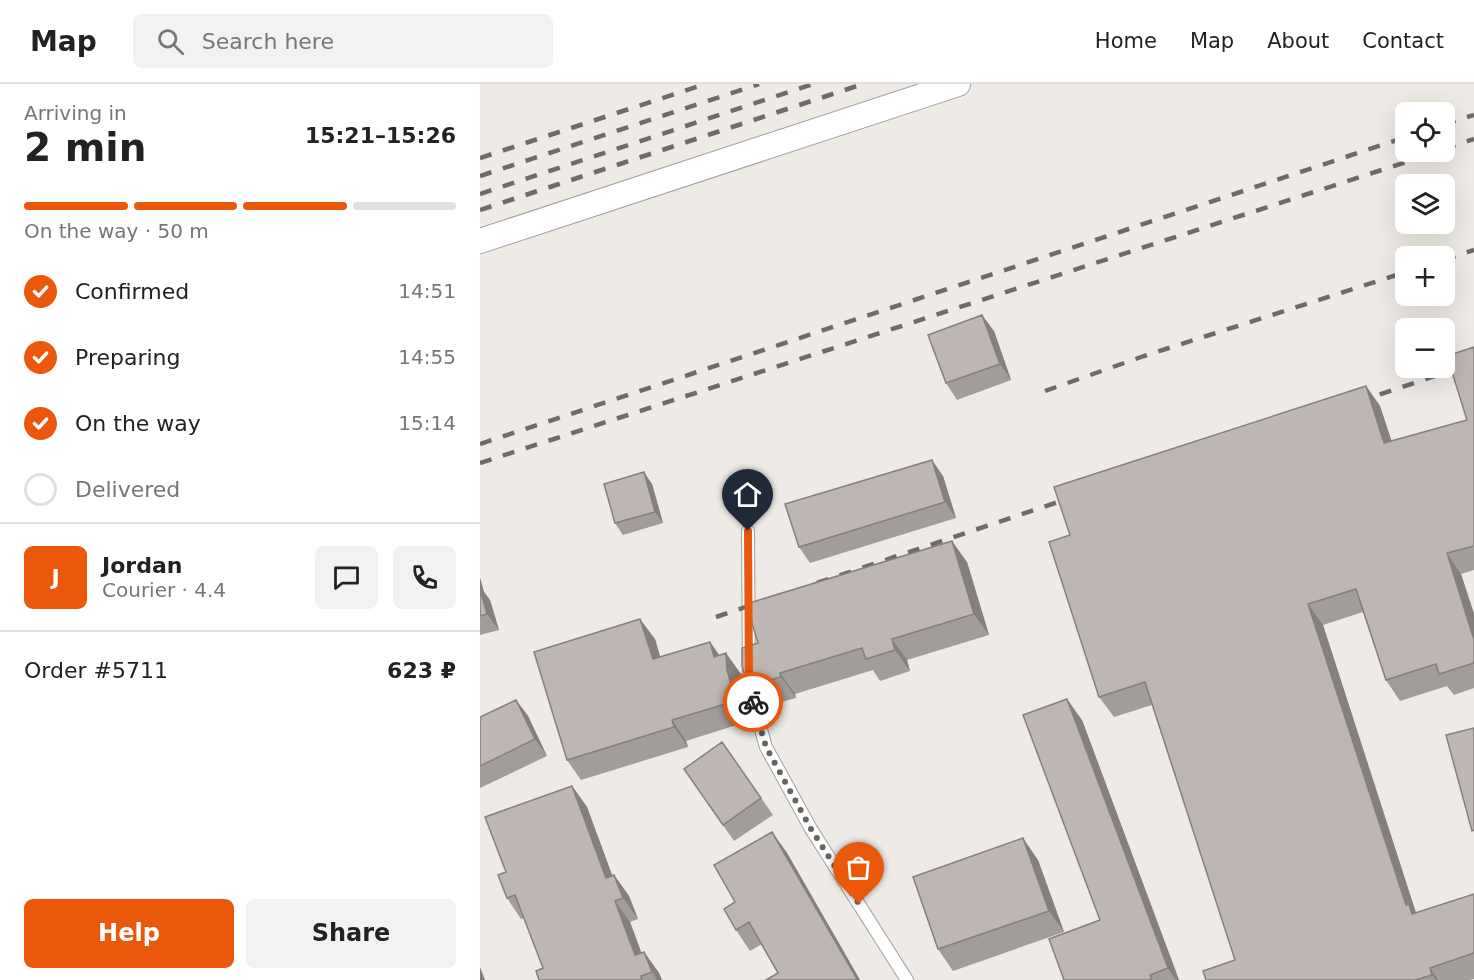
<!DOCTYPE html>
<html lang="en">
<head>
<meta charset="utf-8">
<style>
  :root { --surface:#fff; --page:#f2f2f2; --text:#222; --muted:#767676; --line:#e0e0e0; --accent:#ea580c }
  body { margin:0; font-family:"DejaVu Sans",sans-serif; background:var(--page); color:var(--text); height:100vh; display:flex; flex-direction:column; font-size:22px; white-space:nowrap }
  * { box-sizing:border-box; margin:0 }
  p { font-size:20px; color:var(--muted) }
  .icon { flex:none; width:33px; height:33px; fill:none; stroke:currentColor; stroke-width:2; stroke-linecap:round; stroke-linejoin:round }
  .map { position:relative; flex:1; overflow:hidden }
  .side { display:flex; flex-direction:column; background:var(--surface); width:480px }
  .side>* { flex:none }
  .tools { position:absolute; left:915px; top:18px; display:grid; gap:12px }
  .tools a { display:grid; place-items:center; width:60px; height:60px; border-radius:9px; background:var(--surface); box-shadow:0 6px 24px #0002; font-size:30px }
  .pin { position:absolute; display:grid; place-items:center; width:51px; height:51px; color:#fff; margin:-62px -26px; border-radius:50% 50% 50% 0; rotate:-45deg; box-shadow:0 0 6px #0007 }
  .pin .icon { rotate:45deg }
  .courier { position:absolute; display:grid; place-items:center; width:60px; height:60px; margin:-30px; border:4px solid #ea580c; border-radius:50%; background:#fff; color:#222; box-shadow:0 2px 8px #0007 }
  .headline em { font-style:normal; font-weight:800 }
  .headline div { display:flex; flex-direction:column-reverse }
  .headline { display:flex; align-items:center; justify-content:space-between; height:102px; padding:0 24px }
  h1 { font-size:39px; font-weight:800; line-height:45px }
  .bar { display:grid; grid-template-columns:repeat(4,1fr); gap:9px 6px; align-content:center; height:72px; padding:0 24px }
  .bar i { height:8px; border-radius:4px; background:var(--line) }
  .bar .selected { background:var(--accent) }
  .bar p { grid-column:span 4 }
  .line { display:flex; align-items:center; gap:15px; padding:0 24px; border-top:2px solid var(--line) }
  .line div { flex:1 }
  .round { display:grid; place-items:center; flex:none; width:63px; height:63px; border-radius:9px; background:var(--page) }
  ol { padding:0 24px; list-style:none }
  li { display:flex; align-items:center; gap:18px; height:66px }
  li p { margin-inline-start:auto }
  li .icon { padding:6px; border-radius:50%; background:var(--accent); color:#fff; stroke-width:4 }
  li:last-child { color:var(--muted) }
  li i { width:33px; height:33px; border:3px solid var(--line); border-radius:50% }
  .action { display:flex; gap:12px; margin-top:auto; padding:12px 24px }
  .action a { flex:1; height:69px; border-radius:9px; background:var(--accent); color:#fff; font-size:24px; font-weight:800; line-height:69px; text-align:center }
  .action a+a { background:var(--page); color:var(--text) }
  header { display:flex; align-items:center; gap:36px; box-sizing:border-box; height:84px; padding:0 30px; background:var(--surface); border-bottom:2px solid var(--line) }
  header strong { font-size:28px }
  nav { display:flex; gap:33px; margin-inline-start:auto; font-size:21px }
  .search { width:420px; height:54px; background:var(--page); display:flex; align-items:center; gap:15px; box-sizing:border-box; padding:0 21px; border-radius:9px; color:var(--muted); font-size:22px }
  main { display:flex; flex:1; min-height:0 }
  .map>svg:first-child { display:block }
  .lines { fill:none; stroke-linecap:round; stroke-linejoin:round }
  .service-casing { stroke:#9f9f9f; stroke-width:14 }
  .minor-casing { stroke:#9f9f9f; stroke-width:26 }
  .service { stroke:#fff; stroke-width:12 }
  .minor { stroke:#fff; stroke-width:24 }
  .rail { stroke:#6c6c6c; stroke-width:4.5; stroke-dasharray:12 12; stroke-linecap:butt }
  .wall { fill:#a39d99 }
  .shaded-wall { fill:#857f7d }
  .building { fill:#beb6b2; stroke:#857f7d; stroke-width:1.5 }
  .done { stroke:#676564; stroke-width:6; stroke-dasharray:0 10.8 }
  .route { stroke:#ea580c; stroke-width:8 }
</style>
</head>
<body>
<header>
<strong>Map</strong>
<div class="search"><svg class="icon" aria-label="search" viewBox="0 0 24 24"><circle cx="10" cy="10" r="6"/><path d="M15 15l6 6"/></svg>Search here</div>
<nav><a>Home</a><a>Map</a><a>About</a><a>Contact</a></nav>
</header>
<main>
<section class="side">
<div class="headline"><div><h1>2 min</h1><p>Arriving in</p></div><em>15:21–15:26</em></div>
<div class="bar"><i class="selected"></i><i class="selected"></i><i class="selected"></i><i></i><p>On the way · 50 m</p></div>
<ol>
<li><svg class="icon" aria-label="check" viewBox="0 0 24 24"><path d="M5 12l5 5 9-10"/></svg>Confirmed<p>14:51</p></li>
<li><svg class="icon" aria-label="check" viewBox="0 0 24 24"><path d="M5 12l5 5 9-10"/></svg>Preparing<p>14:55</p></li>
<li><svg class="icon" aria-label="check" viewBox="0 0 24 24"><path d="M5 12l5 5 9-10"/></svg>On the way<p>15:14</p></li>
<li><i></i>Delivered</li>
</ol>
<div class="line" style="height:108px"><b class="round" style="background:var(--accent);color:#fff">J</b><div><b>Jordan</b><p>Courier · 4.4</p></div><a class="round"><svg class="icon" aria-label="chat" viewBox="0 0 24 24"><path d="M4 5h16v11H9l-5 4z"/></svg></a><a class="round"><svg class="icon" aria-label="phone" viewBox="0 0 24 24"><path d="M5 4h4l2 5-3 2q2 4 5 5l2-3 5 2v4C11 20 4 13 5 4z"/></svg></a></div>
<div class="line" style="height:78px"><div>Order #5711</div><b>623 ₽</b></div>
<div class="action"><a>Help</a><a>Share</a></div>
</section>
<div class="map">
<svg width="994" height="896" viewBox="0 0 994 896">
  <rect width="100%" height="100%" fill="#eeeae5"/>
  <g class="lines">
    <g class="service-casing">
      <path id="service" d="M268,447L269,604L286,663L331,745L427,896"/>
    </g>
    <g class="minor-casing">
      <path id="minor" d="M0,157L478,0"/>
    </g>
    <use href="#service" class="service"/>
    <use href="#minor" class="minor"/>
    <path class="rail" d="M964,40L994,31
      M964,65L994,55
      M0,74L225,0
      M0,92L279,0
      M0,110L333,0
      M0,126L383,0
      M964,176L994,166
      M565,307L664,272L926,188
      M877,318L994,279
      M0,360L926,53
      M0,379L957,68
      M337,499L596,412
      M236,533L283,517"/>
  </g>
  <path class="wall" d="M514,247L531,296L477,316L466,299Z
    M994,263V486L981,490L994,530V604L974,611L967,602L920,617L906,596L883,528L843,541L936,829L994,810V895L990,896H726L755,876L672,621L634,633L619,613L590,451L886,302L900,322L911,357L987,336Z
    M463,392L476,434L330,479L319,463Z
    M172,400L183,439L143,451L135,439Z
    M487,478L509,551L427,576L430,587L400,597L393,586L315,610L316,614L283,623L268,602L278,559Z
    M0,494L4,508L10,516L19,546L0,551Z
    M175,555L180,573L230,558L239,571L261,590V606L267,628L260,630L263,639L206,657L208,663L101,696L87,676Z
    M36,616L48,632L67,672L0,704V633Z
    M602,636L699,896H584L620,836Z
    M242,658L293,731L254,757L204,685Z
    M92,702L107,723L132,792L134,791L149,812L158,835L150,838L161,869L164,868L179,889L182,896H59L63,884L44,834L41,835L27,814L26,788Z
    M292,748L307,769L380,896H286L298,889L282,860L270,867L256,846L255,818Z
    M558,776L584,848L473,887L458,865Z"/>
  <path class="shaded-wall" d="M502,231L514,247L531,296L520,280Z
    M886,302L900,322L919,379L904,359Z
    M452,376L463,392L476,434L465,418Z
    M164,388L172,400L183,439L175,428Z
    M472,457L487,478L509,551L494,530Z
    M967,469L981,490L994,530V556Z
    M0,494L4,508L10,516L19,546L7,530L0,506Z
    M828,520L843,541L937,832L947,851L926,821Z
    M160,535L175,555L187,596L173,575Z
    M412,555L427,576L430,587L415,566Z
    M230,558L244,578L234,573Z
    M246,569L261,590V606L267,628L253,608L247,586Z
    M300,589L315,610L316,614L301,593Z
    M246,610L260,630L263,639L249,619Z
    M587,615L602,636L699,896H696L688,884Z
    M36,616L48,632L67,672L55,655Z
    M192,636L206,657L208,663L194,643Z
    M92,702L107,723L141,815L126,794Z
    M292,748L307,769L380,896H378Z
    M543,754L558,776L584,848L569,827Z
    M134,791L149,812L158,835L143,814Z
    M135,817L150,838L169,889L155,871Z
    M164,868L179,889L182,896H177L172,888Z
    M0,883L5,896H0Z
    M950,884L958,896H956L952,891Z"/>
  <path class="building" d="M502,231L520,280L466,299L448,251Z
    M994,263V462L967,469L994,556V579L959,590L956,580L906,596L876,505L828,520L926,821L929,820L932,830L994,810V869L950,884L952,891L935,896H726L723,887L755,876L665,598L619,613L569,458L590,451L574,403L886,302L904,359L987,336L967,272Z
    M452,376L465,418L319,463L305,420Z
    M164,388L175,428L135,439L124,400Z
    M472,457L494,530L412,555L415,566L386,575L382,564L300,589L301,593L268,602L262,582V564L278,559L266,520Z
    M0,505L7,530L0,532Z
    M160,535L173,575L230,558L234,573L246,569L247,586L253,608L246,610L249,619L192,636L194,643L87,676L54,568Z
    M587,615L688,884L670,891L672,896H584L569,855L620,836L543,631Z
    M36,616L55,655L0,682V633Z
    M994,644V746L992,747L966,651Z
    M242,658L281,714L243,741L204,685Z
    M92,702L126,794L134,791L143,814L135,817L155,871L164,868L172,888L161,892L162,896H59L56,887L63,884L35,811L27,814L18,791L26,788L5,733Z
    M292,748L377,895L375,896H286L298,889L269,838L256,846L244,825L255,818L234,781Z
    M543,754L569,827L458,865L433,793Z"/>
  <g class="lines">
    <path class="done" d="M273,618L286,663L331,745L379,820"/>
    <path class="route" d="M268,447L269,604L273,618"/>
  </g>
</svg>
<div class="tools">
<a><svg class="icon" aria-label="locate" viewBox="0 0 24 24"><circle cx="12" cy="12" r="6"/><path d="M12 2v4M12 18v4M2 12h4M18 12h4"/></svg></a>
<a><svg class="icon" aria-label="layers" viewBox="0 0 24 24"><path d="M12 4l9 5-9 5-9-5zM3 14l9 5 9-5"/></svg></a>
<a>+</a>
<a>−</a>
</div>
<div class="pin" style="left:379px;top:820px;background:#ea580c"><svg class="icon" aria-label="bag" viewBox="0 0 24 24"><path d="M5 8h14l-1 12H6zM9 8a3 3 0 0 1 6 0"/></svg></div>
<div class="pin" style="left:268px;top:447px;background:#1f2937"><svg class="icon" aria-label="home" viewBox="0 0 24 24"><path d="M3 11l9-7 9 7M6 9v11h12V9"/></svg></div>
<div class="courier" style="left:273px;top:618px"><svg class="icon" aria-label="bike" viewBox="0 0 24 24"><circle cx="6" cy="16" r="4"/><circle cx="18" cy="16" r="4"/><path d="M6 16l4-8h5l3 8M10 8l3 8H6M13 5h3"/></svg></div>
</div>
</main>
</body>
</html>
